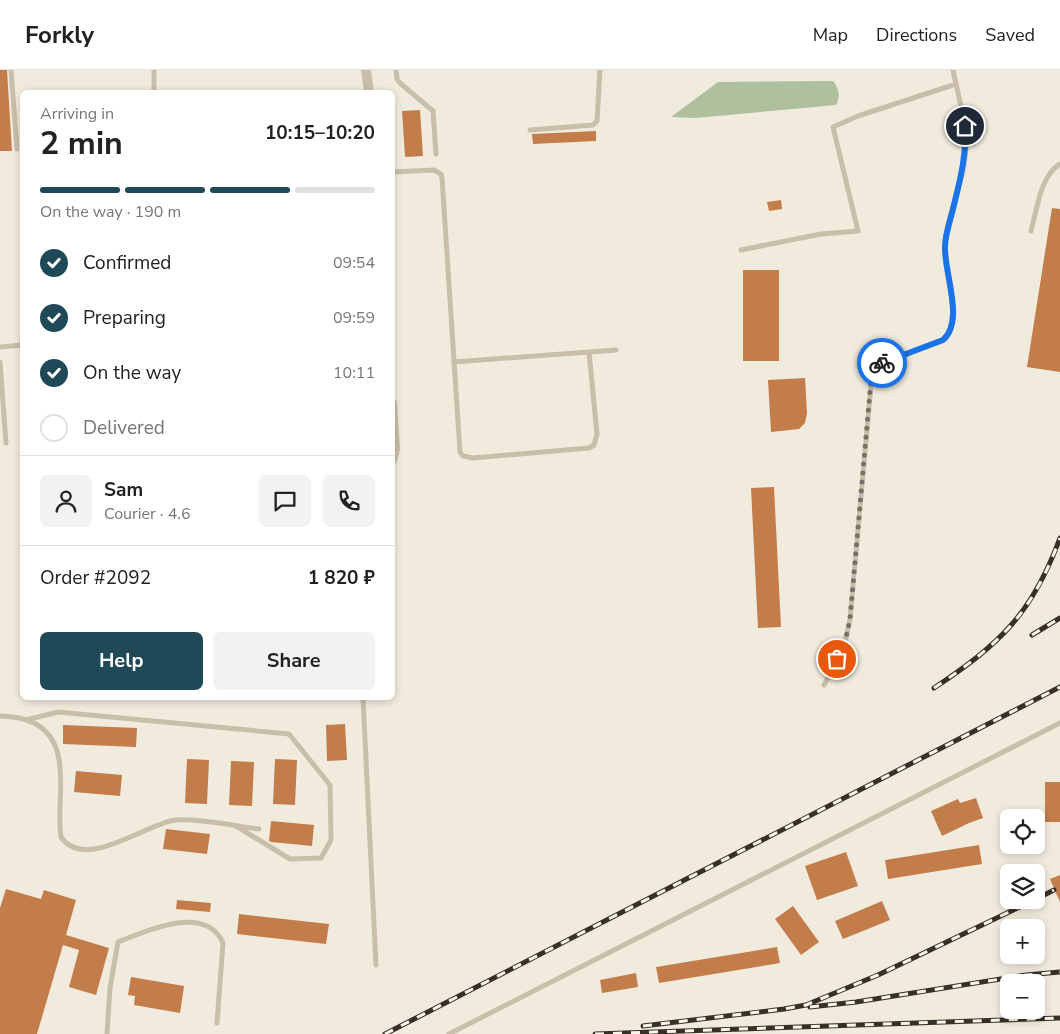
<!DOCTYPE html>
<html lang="en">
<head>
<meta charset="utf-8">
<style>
  :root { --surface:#fff; --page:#f2f2f2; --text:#222; --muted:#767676; --line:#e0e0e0; --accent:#204957 }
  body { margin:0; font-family:"Nunito Sans",sans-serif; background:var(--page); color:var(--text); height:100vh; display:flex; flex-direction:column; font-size:19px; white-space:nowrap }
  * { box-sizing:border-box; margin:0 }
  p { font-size:16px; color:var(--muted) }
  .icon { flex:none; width:28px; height:28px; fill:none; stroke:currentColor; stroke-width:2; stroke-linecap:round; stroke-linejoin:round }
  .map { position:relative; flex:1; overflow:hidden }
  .sheet { position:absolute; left:20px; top:20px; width:375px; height:610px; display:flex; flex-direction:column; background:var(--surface); border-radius:8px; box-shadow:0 2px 8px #0003 }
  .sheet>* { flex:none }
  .buttons { position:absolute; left:1000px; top:739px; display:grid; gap:10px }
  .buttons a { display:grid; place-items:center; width:45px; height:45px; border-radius:8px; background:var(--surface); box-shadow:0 2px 8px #0003; font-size:25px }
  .pin { position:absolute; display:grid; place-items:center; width:42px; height:42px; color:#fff; margin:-21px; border:2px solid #fff; border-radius:50%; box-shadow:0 1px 5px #0007 }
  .courier { position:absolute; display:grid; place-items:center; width:50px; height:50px; margin:-25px; border:4px solid #1a73e8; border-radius:50%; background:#fff; color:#222; box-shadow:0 1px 6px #0007 }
  .head em { font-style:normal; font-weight:700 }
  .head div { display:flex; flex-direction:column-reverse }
  .head { display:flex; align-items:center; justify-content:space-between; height:85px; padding:0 20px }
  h1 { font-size:32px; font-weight:700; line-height:38px }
  .bar { display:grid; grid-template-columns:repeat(4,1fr); gap:8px 5px; align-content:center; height:60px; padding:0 20px }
  .bar i { height:6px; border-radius:4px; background:var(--line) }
  .bar .active { background:var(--accent) }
  .bar p { grid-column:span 4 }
  .line { display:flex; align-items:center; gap:12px; padding:0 20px; border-top:1px solid var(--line) }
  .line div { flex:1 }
  .round { display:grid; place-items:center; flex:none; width:52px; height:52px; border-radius:8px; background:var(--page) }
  ol { padding:0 20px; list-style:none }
  li { display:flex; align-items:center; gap:15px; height:55px }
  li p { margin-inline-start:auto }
  li .icon { padding:5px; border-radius:50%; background:var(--accent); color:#fff; stroke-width:4 }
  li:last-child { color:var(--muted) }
  li i { width:28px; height:28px; border:2px solid var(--line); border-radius:50% }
  .primary-button { display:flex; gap:10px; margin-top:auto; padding:10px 20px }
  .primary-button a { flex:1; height:58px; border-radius:8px; background:var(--accent); color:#fff; font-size:20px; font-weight:700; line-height:58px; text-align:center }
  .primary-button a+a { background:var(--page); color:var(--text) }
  header { display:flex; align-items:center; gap:30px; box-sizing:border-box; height:70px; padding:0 25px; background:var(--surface); border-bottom:1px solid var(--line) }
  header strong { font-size:24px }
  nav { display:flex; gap:28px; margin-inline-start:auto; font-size:18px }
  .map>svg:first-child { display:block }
  .green { fill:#aec09d }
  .building { fill:#c27d4b }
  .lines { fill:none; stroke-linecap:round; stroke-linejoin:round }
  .service { stroke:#c9bea9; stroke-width:5 }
  .minor { stroke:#c9bea9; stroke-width:10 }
  .rail-casing { stroke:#373029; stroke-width:5 }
  .rail { stroke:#f9f5e9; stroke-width:3; stroke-dasharray:9; stroke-linecap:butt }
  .done { stroke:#787168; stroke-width:5; stroke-dasharray:0 9 }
  .route { stroke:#1a73e8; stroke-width:6 }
</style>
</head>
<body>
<header>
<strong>Forkly</strong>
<nav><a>Map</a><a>Directions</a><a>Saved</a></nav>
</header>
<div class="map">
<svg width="1060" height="964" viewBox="0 0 1060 964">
  <rect width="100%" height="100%" fill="#f1ebdd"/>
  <path class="green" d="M833,11C839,19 841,25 836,35L696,48L671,47L718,12Z"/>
  <path class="building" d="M0,0H7L12,81H0Z
    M420,40L423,86L405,87L402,41Z
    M596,61V71L533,74L532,64Z
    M781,130L782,139L769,141L767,132Z
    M1052,138L1060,139V302L1027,297Z
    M743,200H779V291H743Z
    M880,276L883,288L870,290L868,280Z
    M805,308L807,343L805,353L799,359L771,362L768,310Z
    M774,417L781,557L758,558L751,418Z
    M345,654L347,690L327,691L326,655Z
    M63,655L137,658L136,677L63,674Z
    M187,689L209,690L207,734L185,733Z
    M275,689L297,690L295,735L273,734Z
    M231,691L254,692L252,736L229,735Z
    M76,701L122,705L120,726L74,722Z
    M1045,712H1060V752H1045Z
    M976,728L983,748L969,753L942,766L931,741L958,729L960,733Z
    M271,751L314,755L312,776L271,772L269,771Z
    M166,759L210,764L207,784L163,779Z
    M979,775L982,794L888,809L885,790Z
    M846,782L858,816L817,830L805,796Z
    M1060,805V832L1050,809Z
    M6,819L41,829L44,820L76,830L66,865L109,878L96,925L69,917L79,880L63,875L37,964H0V838Z
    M177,830L211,833L210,842L176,839Z
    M882,831L890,850L843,869L835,851Z
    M793,836L819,872L801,885L775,849Z
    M239,844L329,854L326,874L237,864Z
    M777,877L780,893L659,913L656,897Z
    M636,903L638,917L602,923L600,910Z
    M131,907L184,916L180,943L134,935L135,926L128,925Z"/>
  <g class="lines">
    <path class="service" d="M11,0L17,79
      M154,0V22
      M396,0L397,9L400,13L433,41L436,84
      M530,60L593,55L597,51L600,0
      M392,102L434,100L441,104L442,108L460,382L463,386L473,388L589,378L594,375L597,364L589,282
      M1031,161C1037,140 1040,106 1060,94
      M741,180L821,164L858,161L833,57L858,46L956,14
      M0,277L22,275
      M0,292L6,373
      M454,292L616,280
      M824,615L844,577L850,549L872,304L879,295L943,270C964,251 944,203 945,177C946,142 967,108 966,72C965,48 958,24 953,0
      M363,628L376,895
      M0,646C12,646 23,648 34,653C75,674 55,731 61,767C85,802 145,754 175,750C198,748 235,756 259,759
      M26,650L58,642L289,664L330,715L331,770L321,788L290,789L236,756
      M107,964L110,918L118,872C146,861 206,833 223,873L217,953
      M449,964L1060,653"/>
    <path class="minor" d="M366,0L369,22
      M392,333L395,379L392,390"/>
    <g class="rail-casing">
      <path id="rail" d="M1032,565L1060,548
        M934,618C1000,574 1032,544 1060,468
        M1036,829L1054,820
        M810,937L856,932L1026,905L1060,902
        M643,956L784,939L806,935L878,905L1034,830
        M385,964L1060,617
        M595,964L1060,948"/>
    </g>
    <use href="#rail" class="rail"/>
  </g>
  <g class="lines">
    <path class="done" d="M837,589L844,577L850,549L871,310L875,298L882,293"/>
    <path class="route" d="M882,293L943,270C965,251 944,203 945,177C945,166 949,154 952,143C959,114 967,87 965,56"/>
  </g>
</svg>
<div class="buttons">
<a><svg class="icon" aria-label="locate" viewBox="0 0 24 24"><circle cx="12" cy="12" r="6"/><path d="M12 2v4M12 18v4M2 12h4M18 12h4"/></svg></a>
<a><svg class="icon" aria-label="layers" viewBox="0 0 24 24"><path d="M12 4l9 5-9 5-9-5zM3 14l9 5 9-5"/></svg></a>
<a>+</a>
<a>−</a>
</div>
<div class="pin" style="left:837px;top:589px;background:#ea580c"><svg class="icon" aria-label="bag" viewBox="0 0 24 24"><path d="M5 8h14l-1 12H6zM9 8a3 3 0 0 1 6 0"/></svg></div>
<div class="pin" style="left:965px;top:56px;background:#1f2937"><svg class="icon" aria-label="home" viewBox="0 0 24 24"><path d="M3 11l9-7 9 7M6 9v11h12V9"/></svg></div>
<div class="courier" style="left:882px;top:293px"><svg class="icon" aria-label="bike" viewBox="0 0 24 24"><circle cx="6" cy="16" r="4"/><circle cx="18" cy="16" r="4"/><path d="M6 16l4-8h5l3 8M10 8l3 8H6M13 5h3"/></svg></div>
<section class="sheet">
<div class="head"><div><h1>2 min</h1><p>Arriving in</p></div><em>10:15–10:20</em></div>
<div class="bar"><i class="active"></i><i class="active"></i><i class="active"></i><i></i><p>On the way · 190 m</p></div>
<ol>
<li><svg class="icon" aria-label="check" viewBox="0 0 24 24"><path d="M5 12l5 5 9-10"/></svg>Confirmed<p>09:54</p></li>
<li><svg class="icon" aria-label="check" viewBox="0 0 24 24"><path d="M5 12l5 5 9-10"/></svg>Preparing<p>09:59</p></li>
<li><svg class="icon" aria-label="check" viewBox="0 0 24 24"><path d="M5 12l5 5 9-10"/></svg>On the way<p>10:11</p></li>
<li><i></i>Delivered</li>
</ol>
<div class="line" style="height:90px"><a class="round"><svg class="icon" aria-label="person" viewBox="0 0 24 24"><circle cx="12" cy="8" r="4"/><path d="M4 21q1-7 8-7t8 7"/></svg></a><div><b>Sam</b><p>Courier · 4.6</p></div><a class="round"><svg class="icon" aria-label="chat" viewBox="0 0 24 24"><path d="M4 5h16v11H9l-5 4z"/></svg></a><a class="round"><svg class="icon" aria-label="phone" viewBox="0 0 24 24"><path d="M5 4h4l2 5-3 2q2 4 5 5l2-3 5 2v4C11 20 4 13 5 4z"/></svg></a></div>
<div class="line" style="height:65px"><div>Order #2092</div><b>1 820 ₽</b></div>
<div class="primary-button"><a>Help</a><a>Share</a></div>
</section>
</div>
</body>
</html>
